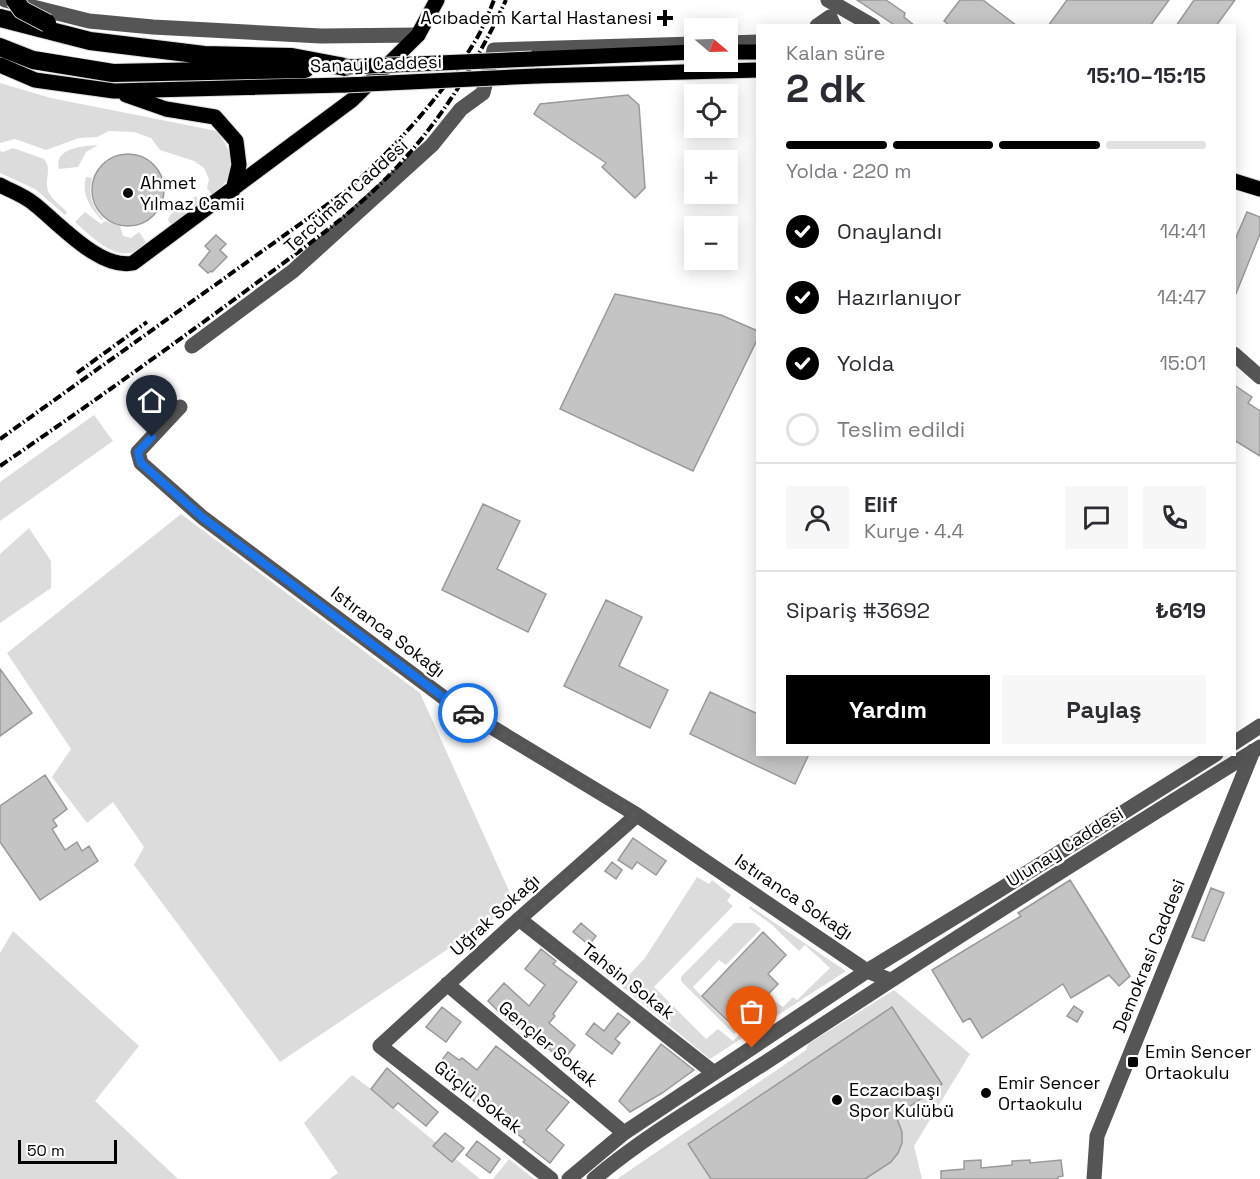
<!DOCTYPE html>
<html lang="tr">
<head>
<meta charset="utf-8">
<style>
  :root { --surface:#fff; --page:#f7f7f7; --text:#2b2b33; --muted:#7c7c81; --line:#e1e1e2; --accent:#000 }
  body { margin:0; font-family:"Space Grotesk",sans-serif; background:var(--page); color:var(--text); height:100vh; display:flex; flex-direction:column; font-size:22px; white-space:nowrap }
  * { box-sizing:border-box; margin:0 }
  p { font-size:20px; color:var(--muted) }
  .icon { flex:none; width:33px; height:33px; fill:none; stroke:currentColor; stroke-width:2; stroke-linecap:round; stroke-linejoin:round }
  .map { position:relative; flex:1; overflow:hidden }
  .panel { position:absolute; left:756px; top:24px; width:480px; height:732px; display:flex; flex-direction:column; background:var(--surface); border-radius:0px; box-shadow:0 3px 15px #0003 }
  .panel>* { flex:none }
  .needle { width:39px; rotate:109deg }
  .controls { position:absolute; left:684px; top:18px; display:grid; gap:12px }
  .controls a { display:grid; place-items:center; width:54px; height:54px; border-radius:0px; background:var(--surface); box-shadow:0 3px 15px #0003; font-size:30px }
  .scale { position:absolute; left:18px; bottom:15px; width:99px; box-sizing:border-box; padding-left:6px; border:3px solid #000; border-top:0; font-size:16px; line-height:21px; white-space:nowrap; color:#000; -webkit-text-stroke:4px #fff; paint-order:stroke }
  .pin { position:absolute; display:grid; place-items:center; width:51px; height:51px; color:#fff; margin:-62px -26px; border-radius:50% 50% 50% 0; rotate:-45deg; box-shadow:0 0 6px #0007 }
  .pin .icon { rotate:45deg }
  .courier { position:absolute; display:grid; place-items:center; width:60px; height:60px; margin:-30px; border:4px solid #1a73e8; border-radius:50%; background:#fff; color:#222; box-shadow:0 2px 8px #0007 }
  .headline em { font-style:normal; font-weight:800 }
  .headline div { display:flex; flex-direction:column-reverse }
  .headline { display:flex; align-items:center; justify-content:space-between; height:102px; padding:0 30px }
  h1 { font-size:39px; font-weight:800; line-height:45px }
  .bar { display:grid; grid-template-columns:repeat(4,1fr); gap:9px 6px; align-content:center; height:72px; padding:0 30px }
  .bar i { height:8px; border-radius:4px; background:var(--line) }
  .bar .selected { background:var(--accent) }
  .bar p { grid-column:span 4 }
  .line { display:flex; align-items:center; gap:15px; padding:0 30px; border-top:2px solid var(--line) }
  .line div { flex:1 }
  .round { display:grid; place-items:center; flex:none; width:63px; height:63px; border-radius:0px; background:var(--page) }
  ol { padding:0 30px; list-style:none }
  li { display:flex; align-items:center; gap:18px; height:66px }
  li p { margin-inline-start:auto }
  li .icon { padding:6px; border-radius:50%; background:var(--accent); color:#fff; stroke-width:4 }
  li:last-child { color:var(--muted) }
  li i { width:33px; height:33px; border:3px solid var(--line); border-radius:50% }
  .action { display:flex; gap:12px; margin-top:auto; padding:12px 30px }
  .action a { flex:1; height:69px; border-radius:0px; background:var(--accent); color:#fff; font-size:24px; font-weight:800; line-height:69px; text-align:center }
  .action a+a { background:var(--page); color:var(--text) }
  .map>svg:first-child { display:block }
  .green { fill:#dcdcdc }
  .building { fill:#c4c4c4; stroke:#999; stroke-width:1.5 }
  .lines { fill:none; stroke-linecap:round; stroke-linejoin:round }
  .major-casing { stroke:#dbdbdb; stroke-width:17 }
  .highway-casing { stroke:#dbdbdb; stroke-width:20 }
  .minor { stroke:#555; stroke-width:15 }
  .major { stroke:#000; stroke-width:15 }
  .highway { stroke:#000; stroke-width:18 }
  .rail { stroke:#000; stroke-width:4; stroke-dasharray:9 3 1.5 3; stroke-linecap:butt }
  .major-bridge-casing { stroke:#dbdbdb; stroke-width:17; stroke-linecap:butt }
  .highway-bridge-casing { stroke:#dbdbdb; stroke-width:20; stroke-linecap:butt }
  .major-bridge { stroke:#000; stroke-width:15 }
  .highway-bridge { stroke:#000; stroke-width:18 }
  .done { stroke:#595959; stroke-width:6; stroke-dasharray:0 10.8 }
  .route { stroke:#1a73e8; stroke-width:8 }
  .poi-dot { fill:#000; stroke:#fff; stroke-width:2 }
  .labels { text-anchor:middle; stroke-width:5; stroke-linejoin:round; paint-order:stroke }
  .poi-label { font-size:18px; fill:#000; stroke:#fff; text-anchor:start }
  .street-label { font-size:18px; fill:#000; stroke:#fff }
</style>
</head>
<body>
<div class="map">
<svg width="1260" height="1179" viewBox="0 0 1260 1179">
  <rect width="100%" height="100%" fill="#fff"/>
  <path class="green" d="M0,83L51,98L217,131C235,156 239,175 212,195L207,188L209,179L204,168L194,161L160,150L151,138L134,132L109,131L97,137L79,138L46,150L15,139L0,143Z
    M98,145L86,152L78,167L59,169C53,148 83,146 98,145Z
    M13,148L44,159C53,169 43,181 49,193C53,200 61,206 67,212L65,215L35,189L0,173V151L3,152Z
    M86,177L92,178C88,195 92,206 103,219L102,220C90,208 81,193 86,177Z
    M196,196L200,204L172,224L170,223L168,220L170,215Z
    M85,212L101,224L105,221L120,226L123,236L131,238L139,232L146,242C143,245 139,249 135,251C115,262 89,234 75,222Z
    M94,415L113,441L0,521V482Z
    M181,514L420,693L515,904L280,1062L134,865L144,847L113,802L87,823L52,777L71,749L7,653Z
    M29,528L51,561V588L0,623V554Z
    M697,877L709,884L712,880L731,895L727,901L733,906L654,987L706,1039L718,1029L733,1041L773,1000L783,1007L793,997L797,1000L830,968L805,945L799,951L771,924L749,908L750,906L846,971L710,1059L620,985L645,958Z
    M734,923H754L761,929L726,965L719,960L693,987L736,1032L734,1034L681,981V977Z
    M13,931L139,1046L95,1101L178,1179H0V953Z
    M894,990L970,1054L914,1146L922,1179H617L806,1050L808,1044Z
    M352,1075L371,1089L480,1179H329L338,1173L304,1123Z
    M509,1159L534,1179H493Z"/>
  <path class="building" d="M857,0H886L905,13L904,17L915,26H896Z
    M960,0H983L1017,26H950L944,21Z
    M1067,0H1169L1150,26H1048Z
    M1194,0H1235L1216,26H1176Z
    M628,95L639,105L645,188L635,198L602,167L606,163L534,114L540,104Z
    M92 190a36 36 0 1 1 72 0a36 36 0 1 1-72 0Z
    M1247,212L1260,217V234L1235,296L1234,242Z
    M216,235L226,244L220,250L227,257L212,272L211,271L208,273L199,265L210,251L205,246Z
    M615,294L721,315L758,331V338L693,471L560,409Z
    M1234,385L1252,397L1248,403L1260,411V456L1234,440Z
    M483,504L520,521L497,569L546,594L528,632L442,590Z
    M606,600L642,617L619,666L668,690L650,728L564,686Z
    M0,669L32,713L0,736Z
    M710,692L758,714V754H809L795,784L690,734Z
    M45,775L67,809L53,820L57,826L52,829L65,850L77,842L82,851L89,846L98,861L40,900L0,842V806Z
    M633,838L666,861L656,875L637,862L632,869L618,860Z
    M612,862L622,870L616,879L605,871Z
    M1070,880L1130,976L1119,986L1109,975L1071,998L1063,984L982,1038L970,1018L963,1022L932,970L1021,916L1018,913Z
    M1211,888L1224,893L1204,941L1192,937Z
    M581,923L596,936L589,945L573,932Z
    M763,932L786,955L768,974L778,984L735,1028L702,996Z
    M541,949L556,961L553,964L577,982L553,1014L555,1016L549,1023L575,1045L563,1061L537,1039L536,1040L507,1020L488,1001L504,983L529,1006L545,985L525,969Z
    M1074,1006L1083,1012L1077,1022L1067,1016Z
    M442,1007L461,1022L446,1042L426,1027Z
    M892,1007L942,1084L896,1116L902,1132V1143L898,1153L891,1162L865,1179H711L688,1144Z
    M618,1013L630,1022L615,1039L620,1043L612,1054L586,1034L594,1023L604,1031Z
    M661,1044L694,1070L662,1093L630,1112L619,1101Z
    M496,1046L569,1102L546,1130L564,1145L550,1163L523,1142L525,1140L460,1090L463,1086L437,1066L448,1052L459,1060L462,1058L477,1070Z
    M387,1068L438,1112L426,1126L398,1103L393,1108L371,1089Z
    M445,1133L464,1148L452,1162L433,1146Z
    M477,1141L500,1159L490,1173L466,1155Z
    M981,1160V1168L1012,1165V1161L1030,1160V1163L1061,1160L1063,1176L1058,1177V1179H941V1171L964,1169V1161Z"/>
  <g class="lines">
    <g class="major-casing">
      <path id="major" d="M728,52H758
        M532,59L694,52
        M0,65L35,80L114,91L345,85
        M537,76L758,70
        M126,95L166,109L215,117L236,141L239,165L233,190
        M1234,181L1260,189
        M0,185C11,191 23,195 33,203C58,222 99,270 133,263L352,100L418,35L437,0"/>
    </g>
    <g class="highway-casing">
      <path id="highway" d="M0,18L90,41L204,55L292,57L345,67
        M0,47L33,60L113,73L305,69"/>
    </g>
    <path class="minor" d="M5,0L89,21L153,27L321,36L418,35
      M828,0L873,26
      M817,26L830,17L834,26
      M728,43L758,42
      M192,346L293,271L432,145L461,109L483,93L494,50L694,44
      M1234,354L1260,377
      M180,407L138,452L141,463L202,517L447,700L637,815L867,971L890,980
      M1234,743L1260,726
      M519,919L714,1073
      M447,984L624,1133
      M551,1179L380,1046L519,919L637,815
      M569,1179L624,1133L867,971L1001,889L1216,754
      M594,1179C653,1129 724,1091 789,1047C944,945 1102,845 1260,747
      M1094,1179L1097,1136L1253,751"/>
    <use href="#major" class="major"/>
    <use href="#highway" class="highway"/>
    <path class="rail" d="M77,373L147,322
      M0,439L349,189C398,144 443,95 477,38C484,26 489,12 494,0
      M0,466C83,409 166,350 247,290C299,251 354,214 398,166C443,117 478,61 506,0"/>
    <g class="major-bridge-casing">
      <path id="major-bridge" d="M345,67L532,59
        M345,85L537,76"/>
    </g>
    <g class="highway-bridge-casing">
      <path id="highway-bridge" d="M15,0L22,10L47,23"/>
    </g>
    <use href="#major-bridge" class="major-bridge"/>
    <use href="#highway-bridge" class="highway-bridge"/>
  </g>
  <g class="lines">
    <path class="done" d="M468,713L637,815L519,919L714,1073L752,1048"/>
    <path class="route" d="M152,437L138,452L141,463L202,517L447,700L468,713"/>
  </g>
  <g class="poi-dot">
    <path d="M662 9h6v6h6v6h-6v6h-6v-6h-6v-6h6z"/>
    <circle cx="128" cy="193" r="6"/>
    <rect x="1127" y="1056" width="12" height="12" rx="3"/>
    <circle cx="986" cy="1093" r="6"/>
    <circle cx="837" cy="1100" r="6"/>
  </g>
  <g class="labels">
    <g class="poi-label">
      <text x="652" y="24" text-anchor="end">Acıbadem Kartal Hastanesi</text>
      <text x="140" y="189">Ahmet<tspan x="140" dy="21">Yılmaz Camii</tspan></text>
      <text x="1145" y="1058">Emin Sencer<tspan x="1145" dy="21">Ortaokulu</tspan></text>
      <text x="998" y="1089">Emir Sencer<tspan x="998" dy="21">Ortaokulu</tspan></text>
      <text x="849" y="1096">Eczacıbaşı<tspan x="849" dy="21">Spor Kulübü</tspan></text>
    </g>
    <g class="street-label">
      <text transform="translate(376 64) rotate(-2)" y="6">Sanayi Caddesi</text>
      <text transform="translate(346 196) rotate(-42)" y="6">Tercüman Caddesi</text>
      <text transform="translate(388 632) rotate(37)" y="6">Istıranca Sokağı</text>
      <text transform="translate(1065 847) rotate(-32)" y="6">Ulunay Caddesi</text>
      <text transform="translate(794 897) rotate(34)" y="6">Istıranca Sokağı</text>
      <text transform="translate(495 915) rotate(-42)" y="6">Uğrak Sokağı</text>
      <text transform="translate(1149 956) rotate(-68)" y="6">Demokrasi Caddesi</text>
      <text transform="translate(628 981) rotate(38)" y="6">Tahsin Sokak</text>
      <text transform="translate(548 1044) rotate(40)" y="6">Gençler Sokak</text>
      <text transform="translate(478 1097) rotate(38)" y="6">Güçlü Sokak</text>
    </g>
  </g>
</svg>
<div class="controls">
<a><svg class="needle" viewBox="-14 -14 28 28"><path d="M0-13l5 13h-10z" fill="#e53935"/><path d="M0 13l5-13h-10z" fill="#7c7c81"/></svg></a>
<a><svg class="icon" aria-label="locate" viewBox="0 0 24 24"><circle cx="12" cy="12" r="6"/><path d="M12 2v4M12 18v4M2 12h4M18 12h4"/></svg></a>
<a>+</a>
<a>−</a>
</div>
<div class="scale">50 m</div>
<div class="pin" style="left:752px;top:1048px;background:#ea580c"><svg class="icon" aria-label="bag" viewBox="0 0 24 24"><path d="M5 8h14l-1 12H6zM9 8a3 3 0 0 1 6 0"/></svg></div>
<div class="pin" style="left:152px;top:437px;background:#1f2937"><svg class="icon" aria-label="home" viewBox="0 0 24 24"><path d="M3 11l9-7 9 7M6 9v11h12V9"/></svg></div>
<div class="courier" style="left:468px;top:713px"><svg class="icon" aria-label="car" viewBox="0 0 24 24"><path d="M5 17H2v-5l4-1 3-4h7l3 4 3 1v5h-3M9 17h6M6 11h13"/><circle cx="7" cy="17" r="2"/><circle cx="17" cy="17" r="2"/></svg></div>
<section class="panel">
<div class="headline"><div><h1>2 dk</h1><p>Kalan süre</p></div><em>15:10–15:15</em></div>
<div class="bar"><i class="selected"></i><i class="selected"></i><i class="selected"></i><i></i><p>Yolda · 220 m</p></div>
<ol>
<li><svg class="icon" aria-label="check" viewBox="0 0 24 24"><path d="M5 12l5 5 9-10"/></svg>Onaylandı<p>14:41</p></li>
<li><svg class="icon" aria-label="check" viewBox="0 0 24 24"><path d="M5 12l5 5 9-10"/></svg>Hazırlanıyor<p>14:47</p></li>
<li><svg class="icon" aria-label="check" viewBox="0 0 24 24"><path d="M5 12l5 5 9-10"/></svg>Yolda<p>15:01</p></li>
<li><i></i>Teslim edildi</li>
</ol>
<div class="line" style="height:108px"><a class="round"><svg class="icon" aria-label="person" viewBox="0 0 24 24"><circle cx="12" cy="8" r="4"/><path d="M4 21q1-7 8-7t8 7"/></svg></a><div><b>Elif</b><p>Kurye · 4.4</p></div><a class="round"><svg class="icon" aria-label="chat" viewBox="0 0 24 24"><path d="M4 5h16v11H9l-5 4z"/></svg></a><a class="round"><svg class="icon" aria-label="phone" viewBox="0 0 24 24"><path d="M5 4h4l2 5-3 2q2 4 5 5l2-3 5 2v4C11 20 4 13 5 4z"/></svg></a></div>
<div class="line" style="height:78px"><div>Sipariş #3692</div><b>₺619</b></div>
<div class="action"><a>Yardım</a><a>Paylaş</a></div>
</section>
</div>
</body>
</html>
